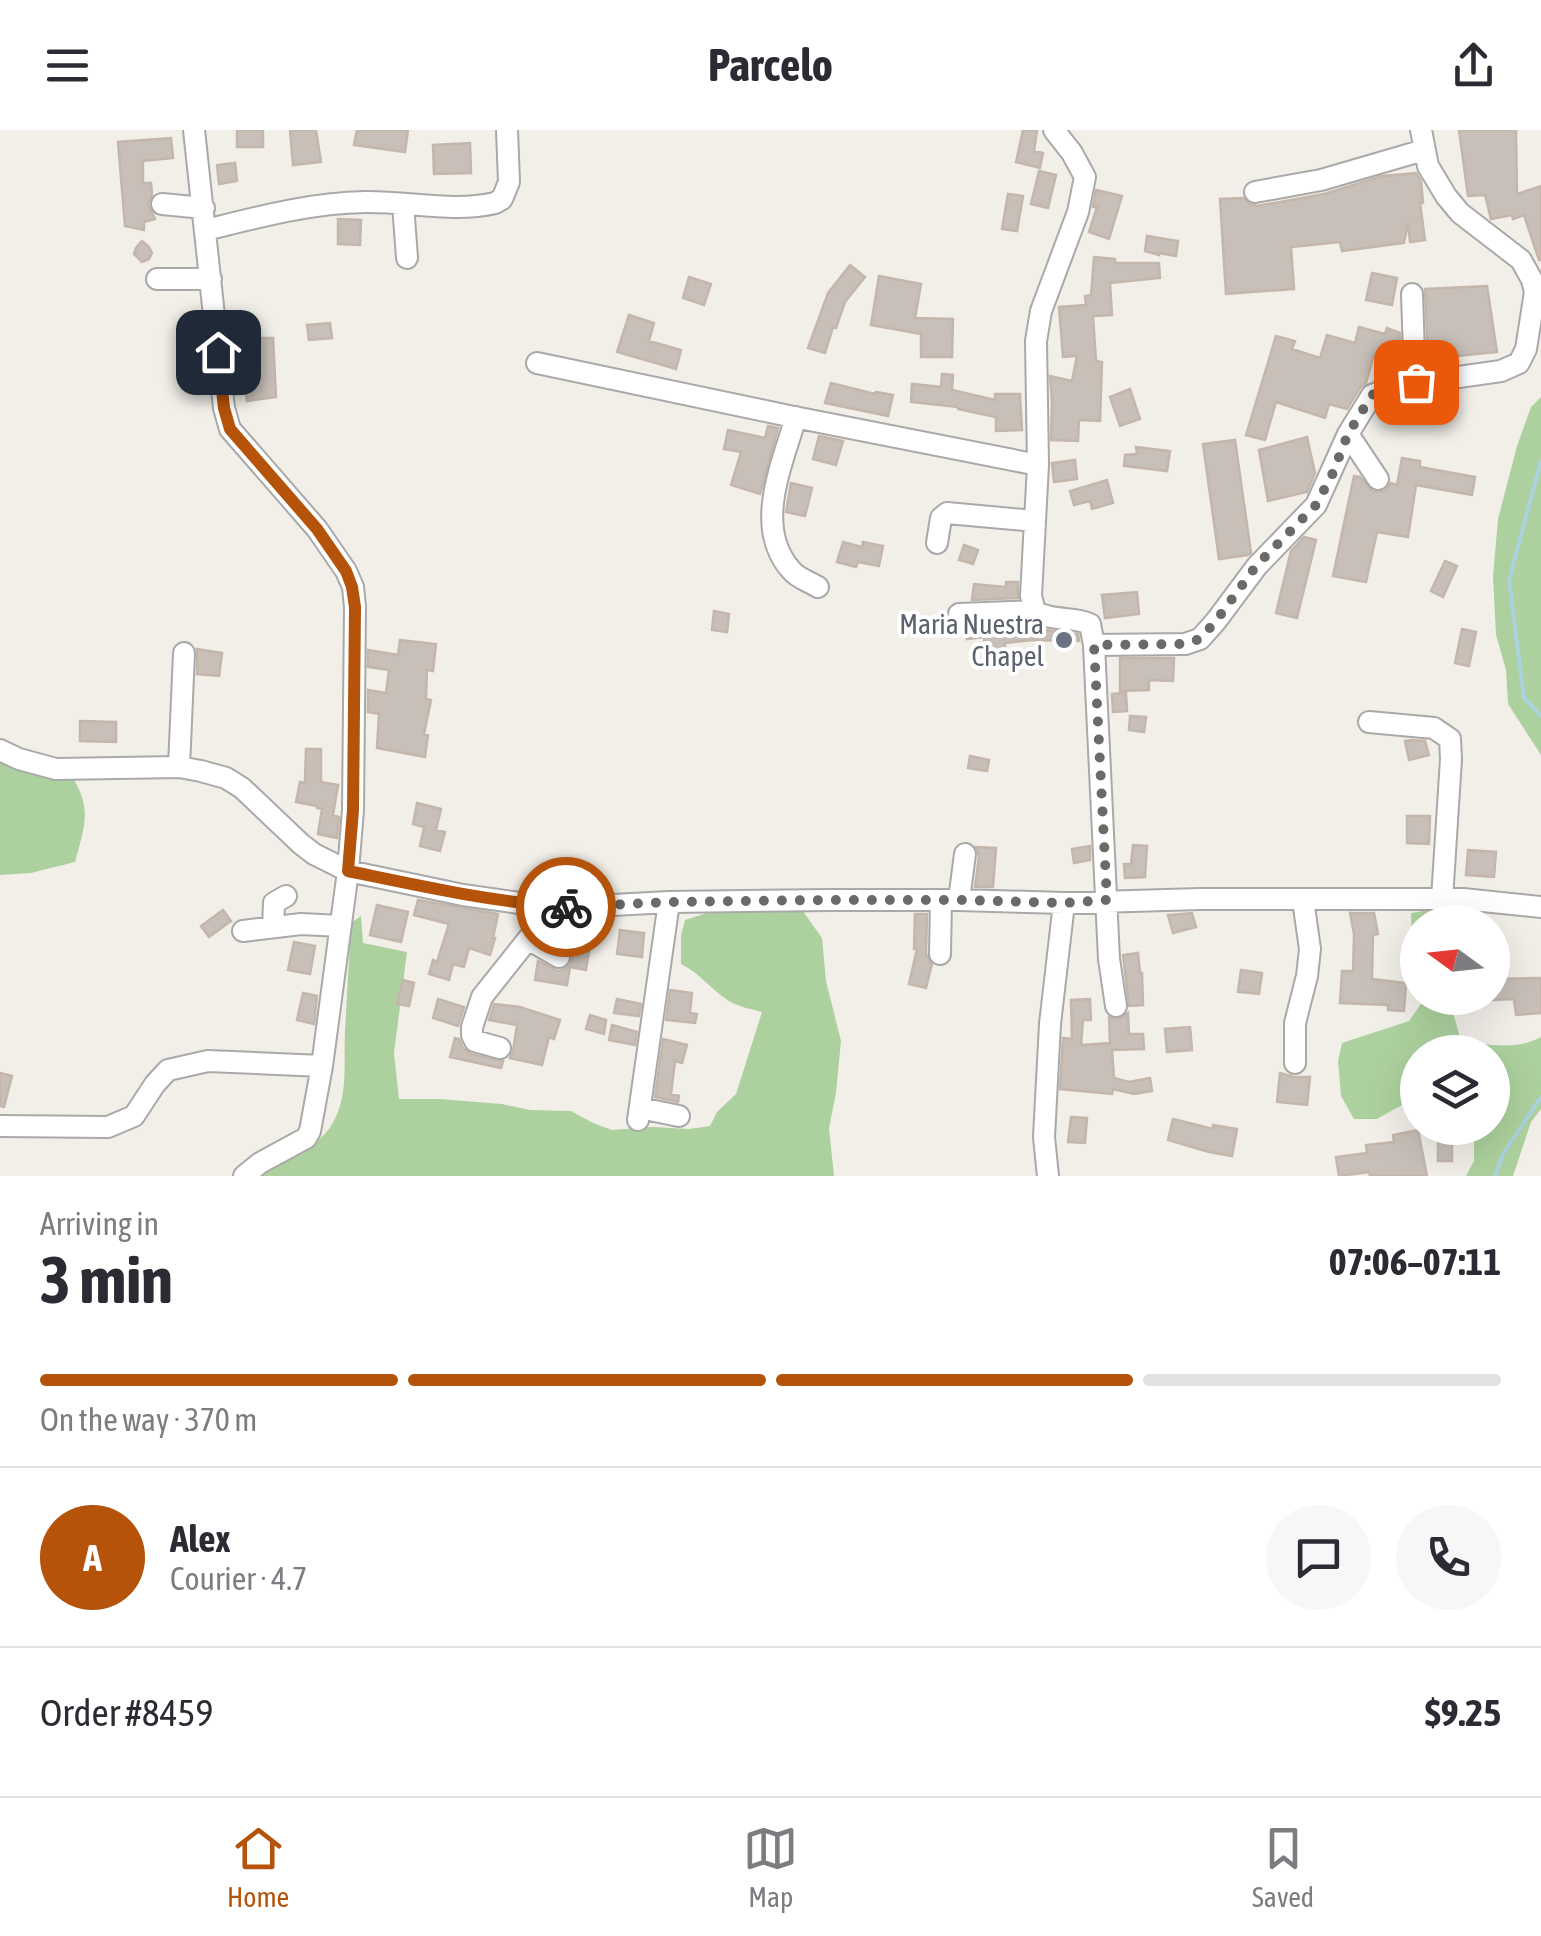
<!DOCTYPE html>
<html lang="en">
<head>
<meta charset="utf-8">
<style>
  :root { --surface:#fff; --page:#f7f7f7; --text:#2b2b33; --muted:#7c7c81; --line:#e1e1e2; --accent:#b45309 }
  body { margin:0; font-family:"Asap Condensed",sans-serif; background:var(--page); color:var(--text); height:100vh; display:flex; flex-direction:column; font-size:38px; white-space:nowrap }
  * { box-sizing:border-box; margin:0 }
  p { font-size:32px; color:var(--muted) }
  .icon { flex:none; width:55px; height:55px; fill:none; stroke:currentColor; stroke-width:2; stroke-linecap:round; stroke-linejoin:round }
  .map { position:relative; height:1046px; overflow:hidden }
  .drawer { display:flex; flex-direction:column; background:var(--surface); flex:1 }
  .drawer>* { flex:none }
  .needle { width:65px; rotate:285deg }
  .fabs { position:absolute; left:1400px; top:775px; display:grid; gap:20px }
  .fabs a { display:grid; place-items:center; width:110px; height:110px; border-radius:50%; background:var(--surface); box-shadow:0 10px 40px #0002; font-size:50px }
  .pin { position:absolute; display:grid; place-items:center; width:85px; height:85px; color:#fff; margin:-42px; border-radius:20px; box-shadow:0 5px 15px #0006 }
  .courier { position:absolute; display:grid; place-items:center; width:100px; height:100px; margin:-50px; border:8px solid #b45309; border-radius:50%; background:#fff; color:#222; box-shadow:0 2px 12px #0007 }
  .summary em { font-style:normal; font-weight:700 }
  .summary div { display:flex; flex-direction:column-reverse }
  .summary { display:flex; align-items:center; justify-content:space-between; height:170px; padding:0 40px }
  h1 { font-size:65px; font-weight:700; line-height:75px }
  .bar { display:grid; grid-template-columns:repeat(4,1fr); gap:15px 10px; align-content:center; height:120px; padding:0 40px }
  .bar i { height:12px; border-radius:8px; background:var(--line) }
  .bar .on { background:var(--accent) }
  .bar p { grid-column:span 4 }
  .line { display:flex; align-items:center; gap:25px; padding:0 40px; border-top:2px solid var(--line) }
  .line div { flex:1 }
  .round { display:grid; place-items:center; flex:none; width:105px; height:105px; border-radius:52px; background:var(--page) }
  header { display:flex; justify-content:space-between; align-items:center; height:130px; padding:0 40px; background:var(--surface); font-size:45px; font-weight:700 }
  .dock { display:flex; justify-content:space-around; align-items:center; height:140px; border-top:2px solid var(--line); background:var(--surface); font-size:28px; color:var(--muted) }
  .dock a { display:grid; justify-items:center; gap:5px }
  .dock .on { color:var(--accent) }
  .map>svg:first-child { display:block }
  .forest { fill:#add19e }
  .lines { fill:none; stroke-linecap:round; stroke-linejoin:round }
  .stream { stroke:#aad3df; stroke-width:4 }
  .building { fill:#c7bfb8; stroke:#c4b6ab; stroke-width:2.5 }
  .minor-casing { stroke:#a9a9a9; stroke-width:24 }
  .minor { stroke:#fff; stroke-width:20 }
  .done { stroke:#6b6a68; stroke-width:10; stroke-dasharray:0 18 }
  .route { stroke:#b45309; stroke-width:12 }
  .worship-dot { fill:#6b7280; stroke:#fff; stroke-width:4 }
  .labels { text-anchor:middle; stroke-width:8; stroke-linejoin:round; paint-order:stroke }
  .worship-label { font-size:28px; fill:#5b616d; stroke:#fff; text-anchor:end }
</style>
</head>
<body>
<header><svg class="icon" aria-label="menu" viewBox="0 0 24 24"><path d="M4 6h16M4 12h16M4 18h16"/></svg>Parcelo<svg class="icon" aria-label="share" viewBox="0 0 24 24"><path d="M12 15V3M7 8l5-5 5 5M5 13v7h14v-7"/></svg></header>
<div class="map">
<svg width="1541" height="1046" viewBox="0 0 1541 1046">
  <rect width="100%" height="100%" fill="#f2efe9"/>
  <path class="forest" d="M1541,267V625L1508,574L1506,540L1496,505L1493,446L1498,389L1517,316L1531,277Z
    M0,625L41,641L74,650C92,680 84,699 75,732L31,743L0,745Z
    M729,776L800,777L822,808L826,851L841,911L836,963L829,998L834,1046H259L264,1040C285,1029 314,1019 329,999C350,969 343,935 345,901C347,865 349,829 351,793L361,786L363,813L407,822L394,923L399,969H440L502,974L530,980L571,981L593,993L612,1000L653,997L689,999L710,996L717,982L736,964L762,882C751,879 739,877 729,871C711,860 700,843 681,834V805L685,790Z
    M1436,779L1447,792H1418L1417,823L1412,813L1411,783Z
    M1425,868H1449L1461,911C1487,915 1518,920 1541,907V979L1531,992L1513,1046H1466L1474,1031V998H1492V922H1418L1417,971H1409L1377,989H1354L1341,966L1338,931L1342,913L1409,891Z"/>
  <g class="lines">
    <path class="stream" d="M1541,331L1509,450L1524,568L1541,586
      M1495,1046L1503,1024L1541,967"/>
  </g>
  <path class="building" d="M237,0H263V17H237Z
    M290,0H316L321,32L293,35Z
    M357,0H408L405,22L354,15Z
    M1023,0H1037L1034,21L1043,23L1040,38L1016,32Z
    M1459,0H1516L1517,64L1541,56V130H1539L1524,85L1513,89L1512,85L1491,89L1485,65L1468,66Z
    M171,8L173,28L143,31V53H151L152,65L148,74L155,89L144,92V100L125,96L118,12Z
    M470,13L471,43L434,44L433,15Z
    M235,33L237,51L219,54L217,35Z
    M1039,41L1056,45L1048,78L1031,74Z
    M1416,43L1421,51L1423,73H1420L1425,110L1410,112L1408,93L1404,113L1342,121L1340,112L1291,117L1294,159L1226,164L1220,69L1243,68L1250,74L1257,76L1324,64L1382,46Z
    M1096,60L1122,66L1109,109L1089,102L1097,77H1093Z
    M1008,64L1023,66L1017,101L1002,99Z
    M338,89L361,90L360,115L338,114Z
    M1147,106L1178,111L1176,126L1159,123V125L1145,121Z
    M142,111L149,117L152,123L149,129L142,132L134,124L136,118Z
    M1094,127L1115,129V133H1159L1160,148L1110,153L1112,185L1093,186L1096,231L1102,232L1100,291L1079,290L1078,311L1051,310L1052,272L1050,246L1072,251L1077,226L1063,227L1059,177L1086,175L1085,166L1091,165Z
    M850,135L865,147L845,172L836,198L833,197L825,223L808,218L828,163Z
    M1372,143L1397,148L1392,175L1366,170Z
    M879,146L921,154L915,188L953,189L952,227H921V204L871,195Z
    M689,147L711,154L704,175L683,168Z
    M1487,156L1497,222L1428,229L1425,159Z
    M629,185L654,193L649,211L681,220L676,239L617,222Z
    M330,193L332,208L309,210L307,195Z
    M1359,197L1385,204L1387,198L1400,203V225L1397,234L1374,225L1366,253L1360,258L1347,279L1329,274L1325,288L1276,272L1265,310L1246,305L1276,206L1295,211L1292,219L1320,228L1327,205L1355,213Z
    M243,208H273L276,267L247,271L246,263L252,254L257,232L253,220L244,216Z
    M942,244L953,245L952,260L995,270V264H1020L1022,300L996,301V287L958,279V277L911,272L912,254L941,257Z
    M831,253L875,264L876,262L893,265L888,286L825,273Z
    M1130,259L1140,289L1120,296L1110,267Z
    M1399,269H1405L1408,281L1389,286L1386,274Z
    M768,296L778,298L760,364L731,355L741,322L724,319L728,300L765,308Z
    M819,306L843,311L836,335L813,329Z
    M1307,307L1315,343L1307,362L1268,371L1259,320Z
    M1235,310L1251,423L1248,425L1219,429L1203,314Z
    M1136,317L1170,321L1167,341L1124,336L1125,325L1137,324Z
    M1402,328L1420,331V337L1475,347L1472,365L1416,355L1408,407L1377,402L1366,452L1333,446L1354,346L1360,347L1373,362L1385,361L1391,353L1397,355Z
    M1075,330L1077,349L1054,352L1052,333Z
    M1107,350L1113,373L1092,379L1090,371L1074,375L1070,361Z
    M791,353L812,358L805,386L786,382Z
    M1304,407L1316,410L1297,488L1276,483L1291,421Z
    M843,412L862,417L863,412L883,416L879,436L858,432L856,437L837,432Z
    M964,415L978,420L973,434L959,430Z
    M1445,431L1457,436L1443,467L1431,461Z
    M1006,452H1018V468L972,470L974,454L1006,457Z
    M1137,462L1139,484L1105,488L1102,465Z
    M714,481L729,484L727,502L712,500Z
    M1032,495L1046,500L1078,504L1079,511L1033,510L1005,513L1006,535L987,537L984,507L967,509L966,497Z
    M1462,499L1476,502L1469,536L1455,533Z
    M400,510L436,514L433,541L427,540L426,569L431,570L424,604L428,605L425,627L377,618L379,584L368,582V560L386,563L389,540L368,537V520L398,525Z
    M197,519L222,523L219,546L197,544Z
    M1120,528H1174L1173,551L1149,550V560L1120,561Z
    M1126,563L1127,581L1113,582L1112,564Z
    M1130,586L1146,587L1144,602L1129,600Z
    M80,591L116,592V612L80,611Z
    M1411,610L1425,611L1429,625L1409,630L1405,611Z
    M306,619H321V652L338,655L333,685L339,687L337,708L318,704L322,679L317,678V676L296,672L300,652L305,653Z
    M970,626L989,630L987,641L968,638Z
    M417,673L441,679L436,700L445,702L440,721L420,716L424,697L413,694Z
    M1407,686H1430L1429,714L1407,713Z
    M1133,715L1147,716L1145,747L1125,748L1124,734H1131Z
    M1090,716V730L1074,733L1072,719Z
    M976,717L996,718L993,757H975L979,726Z
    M1468,720L1496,722L1494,747L1466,745Z
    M418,770L498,784L493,808H495L490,825L469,818L464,837L453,834L449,850L429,844L433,830L437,832L449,794L414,785Z
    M377,775L408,782L401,812L370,805Z
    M223,780L231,791L209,807L201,796Z
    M1192,783L1196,797L1173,803L1168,785Z
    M1350,783H1374L1378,804L1373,805L1372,849L1406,853L1404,881L1388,880V875L1340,873L1342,841H1353L1354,804Z
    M915,784H927L926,824L932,834L926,858L909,854L917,819H914Z
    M620,800L644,803L642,827L617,824Z
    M568,810L590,814L586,840L570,837L567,855L535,850L538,831L558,841L565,839L570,835L573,826L567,816Z
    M294,812L315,816L310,844L288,840Z
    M1138,823L1140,843H1142L1143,875L1129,876L1123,825Z
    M1241,840L1262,843L1259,864L1238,862Z
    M1541,848V883L1516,885L1514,869L1492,870V849Z
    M403,850L414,853L409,876L397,874Z
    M670,860L692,863L690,883L697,884L695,893L666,890Z
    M303,863L317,866L314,894L297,890Z
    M438,869L464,877L458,896L433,888Z
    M617,869L641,874L639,886L614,883Z
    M1090,869L1091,890H1083L1081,915L1110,913L1109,887L1119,889L1128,883L1129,904H1143L1144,919L1112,920L1114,948L1129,952L1150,948L1152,961L1134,964L1113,959L1112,964L1060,959L1063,908L1072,909L1071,870Z
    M494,874L520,877L560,890L554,909L549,907L542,935L510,928L513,921L517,895L489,890Z
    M590,885L606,890L604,904L586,899Z
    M612,895L637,902L635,915L609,910Z
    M1190,897L1192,920L1167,922L1165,899Z
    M455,908L459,909L463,918L471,924L503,931L501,938L450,927Z
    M663,909L687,915L682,933L675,931L671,964L679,966L678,972L655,967Z
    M0,943L12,946L4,977L0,976Z
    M1280,943L1294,947H1310L1307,975L1277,972Z
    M1071,987L1087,988L1085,1013L1068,1012Z
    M1173,989L1213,999V995L1237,999L1232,1026L1209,1022L1168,1010Z
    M1438,998H1452V1031H1438Z
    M1418,1000L1427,1046H1370L1369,1042L1339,1046L1336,1027L1367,1023L1366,1015L1394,1012L1393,1005Z"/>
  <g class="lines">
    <g class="minor-casing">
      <path id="minor" d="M1054,0L1072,23L1085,47L1078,82L1041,181L1036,211L1038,335L1031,466L1035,481C1052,492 1073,486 1090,494L1094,515L1109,829L1116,876
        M1255,62L1321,50L1424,20
        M162,74L204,78
        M403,74L407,128
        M206,100C258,87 310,73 365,72C408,71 453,83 495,73L502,69L509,52L507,0
        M157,149H211
        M1412,164L1415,252
        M537,233L789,286L1038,335
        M222,259L239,251L243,230
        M796,287C782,335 753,397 791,440C797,448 810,452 818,457
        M1348,304L1378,349
        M937,413L941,388L947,383L1035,391
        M959,484L1035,481
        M1094,515L1185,514L1200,509L1216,491L1257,436L1316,375L1348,304L1372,265L1395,256L1501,241L1519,233L1526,219L1535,162L1532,150L1521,130L1460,83L1446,66L1428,36L1421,0
        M1369,592L1434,598L1450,609L1451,629L1442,769
        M0,620L19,629L56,639L179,637L201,641L226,648L242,658L301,714L314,724L348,741L463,765L519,773L576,777L669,772L829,770H959L1064,773L1200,769H1463L1541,777
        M179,637L184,523
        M959,770L965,724
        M273,797L274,773L286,766
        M243,801L301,794L341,796
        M528,809L559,827
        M940,824L941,770
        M500,918L475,911L472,905V897L482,867L540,794L550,776
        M1295,933V893L1307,846L1310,819L1303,770
        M640,978L679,986
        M638,990L669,772
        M0,996L108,997L134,986L155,954L168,940L208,931L322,936L348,741L353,680L355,477L353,457L346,441L317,399L230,299L224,278L194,0
        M244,1046L260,1033L306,1008L310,1001L322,936
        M1048,1046L1044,1007L1050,894L1064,773"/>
    </g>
    <use href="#minor" class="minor"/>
  </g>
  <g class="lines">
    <path class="done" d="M566,777L669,772L829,770H959L1064,773L1107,770L1094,515L1184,514L1200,509L1216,491L1256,436L1316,375L1332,345L1348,304L1372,265L1395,256L1416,252"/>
    <path class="route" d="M218,222L224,278L230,299L317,399L346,441L352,457L355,477L353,680L348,741C421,756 492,772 566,777"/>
  </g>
  <circle class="worship-dot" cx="1064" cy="510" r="10"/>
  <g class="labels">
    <g class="worship-label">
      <text x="1044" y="504">Maria Nuestra<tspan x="1044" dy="32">Chapel</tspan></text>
    </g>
  </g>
</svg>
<div class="fabs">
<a><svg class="needle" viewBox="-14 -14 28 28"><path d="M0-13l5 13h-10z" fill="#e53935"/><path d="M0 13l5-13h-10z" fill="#7c7c81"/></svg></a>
<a><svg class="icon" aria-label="layers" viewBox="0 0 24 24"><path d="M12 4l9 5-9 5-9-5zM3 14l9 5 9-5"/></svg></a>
</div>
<div class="pin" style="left:1416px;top:252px;background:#ea580c"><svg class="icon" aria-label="bag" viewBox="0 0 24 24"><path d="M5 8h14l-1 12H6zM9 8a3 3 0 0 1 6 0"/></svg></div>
<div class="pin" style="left:218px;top:222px;background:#1f2937"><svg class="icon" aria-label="home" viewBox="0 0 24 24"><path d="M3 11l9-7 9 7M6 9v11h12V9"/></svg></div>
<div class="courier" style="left:566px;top:777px"><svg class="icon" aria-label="bike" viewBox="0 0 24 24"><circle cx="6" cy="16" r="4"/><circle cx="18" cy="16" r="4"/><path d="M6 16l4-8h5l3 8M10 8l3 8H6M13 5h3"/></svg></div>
</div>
<section class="drawer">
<div class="summary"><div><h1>3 min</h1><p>Arriving in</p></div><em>07:06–07:11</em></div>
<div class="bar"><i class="on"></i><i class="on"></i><i class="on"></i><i></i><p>On the way · 370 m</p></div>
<div class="line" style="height:180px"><b class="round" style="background:var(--accent);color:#fff">A</b><div><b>Alex</b><p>Courier · 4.7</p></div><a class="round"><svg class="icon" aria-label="chat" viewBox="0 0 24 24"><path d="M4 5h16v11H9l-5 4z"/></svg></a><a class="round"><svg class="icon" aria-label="phone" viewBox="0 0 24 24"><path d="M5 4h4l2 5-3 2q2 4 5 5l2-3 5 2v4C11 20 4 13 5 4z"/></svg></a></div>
<div class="line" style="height:130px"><div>Order #8459</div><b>$9.25</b></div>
</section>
<nav class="dock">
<a class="on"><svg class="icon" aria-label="home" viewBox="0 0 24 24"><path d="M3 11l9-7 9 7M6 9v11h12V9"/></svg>Home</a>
<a><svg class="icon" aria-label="map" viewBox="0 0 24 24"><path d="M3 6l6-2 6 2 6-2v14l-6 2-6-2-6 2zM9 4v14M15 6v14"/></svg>Map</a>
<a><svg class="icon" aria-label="saved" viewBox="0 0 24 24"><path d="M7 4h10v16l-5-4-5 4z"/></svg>Saved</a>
</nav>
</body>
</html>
